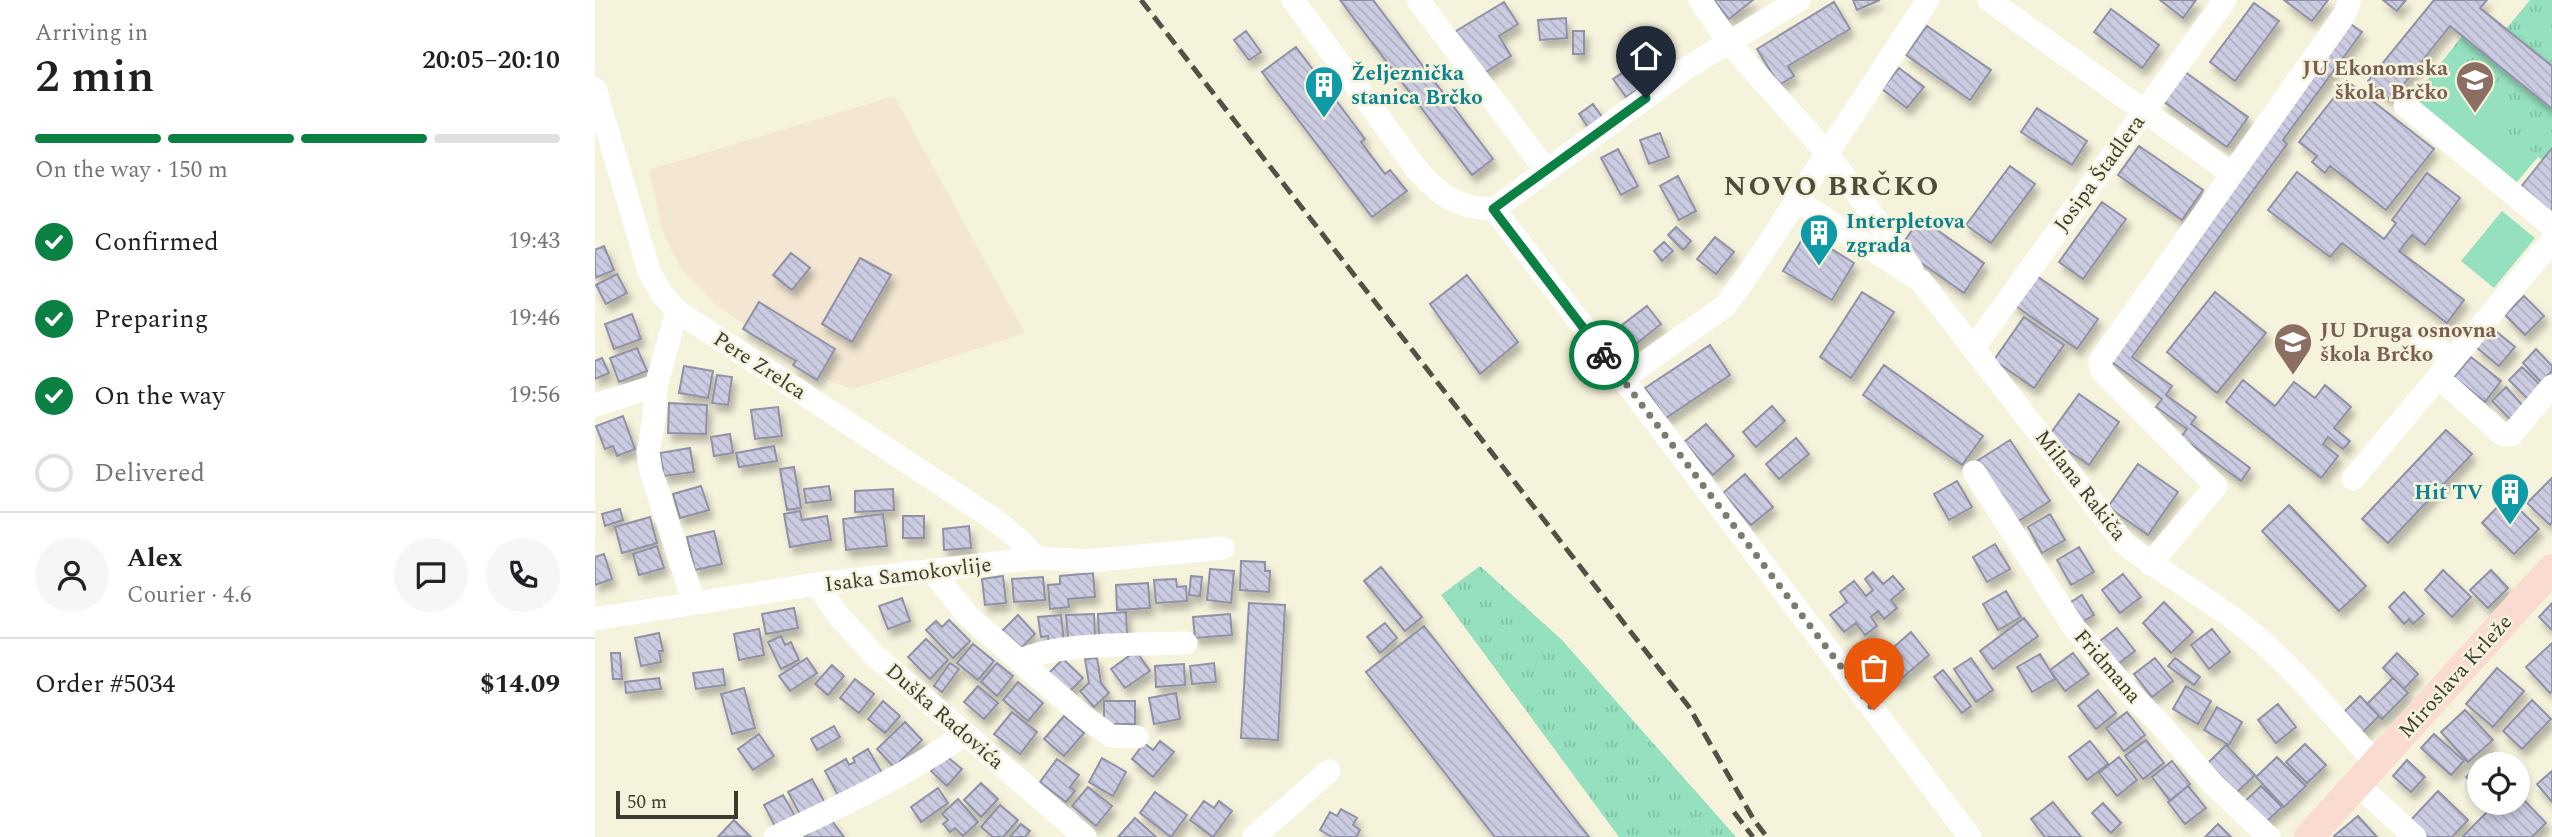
<!DOCTYPE html>
<html lang="en">
<head>
<meta charset="utf-8">
<style>
  :root { --surface:#fff; --page:#f6f6f6; --text:#202124; --muted:#757577; --line:#e0e0e0; --accent:#0b8043 }
  body { margin:0; font-family:Spectral,serif; background:var(--page); color:var(--text); height:100vh; display:flex; flex-direction:column; font-size:26px; white-space:nowrap }
  * { box-sizing:border-box; margin:0 }
  p { font-size:23px; color:var(--muted) }
  .icon { flex:none; width:38px; height:38px; fill:none; stroke:currentColor; stroke-width:2; stroke-linecap:round; stroke-linejoin:round }
  .map { position:relative; flex:1; overflow:hidden }
  .sheet { display:flex; flex-direction:column; background:var(--surface); width:595px }
  .sheet>* { flex:none }
  .controls { position:absolute; left:1872px; top:752px; display:grid; gap:14px }
  .controls a { display:grid; place-items:center; width:63px; height:63px; border-radius:50%; background:var(--surface); box-shadow:0 4px 10px #0003; font-size:35px }
  .scale { position:absolute; left:21px; bottom:18px; width:122px; box-sizing:border-box; padding-left:7px; border:4px solid #3c3b32; border-top:0; font-size:19px; line-height:24px; white-space:nowrap; color:#3c3b32; -webkit-text-stroke:5px #f6f3dd; paint-order:stroke }
  .pin { position:absolute; display:grid; place-items:center; width:60px; height:60px; color:#fff; margin:-72px -30px; border-radius:50% 50% 50% 0; rotate:-45deg; box-shadow:0 0 7px #0007 }
  .pin .icon { rotate:45deg }
  .courier { position:absolute; display:grid; place-items:center; width:70px; height:70px; margin:-35px; border:5px solid #0b8043; border-radius:50%; background:#fff; color:#222; box-shadow:0 2px 9px #0007 }
  .head em { font-style:normal; font-weight:600 }
  .head div { display:flex; flex-direction:column-reverse }
  .head { display:flex; align-items:center; justify-content:space-between; height:119px; padding:0 35px }
  h1 { font-size:46px; font-weight:600; line-height:52px }
  .bar { display:grid; grid-template-columns:repeat(4,1fr); gap:10px 7px; align-content:center; height:84px; padding:0 35px }
  .bar i { height:9px; border-radius:5px; background:var(--line) }
  .bar .current { background:var(--accent) }
  .bar p { grid-column:span 4 }
  .line { display:flex; align-items:center; gap:18px; padding:0 35px; border-top:2px solid var(--line) }
  .line div { flex:1 }
  .round { display:grid; place-items:center; flex:none; width:74px; height:74px; border-radius:37px; background:var(--page) }
  ol { padding:0 35px; list-style:none }
  li { display:flex; align-items:center; gap:21px; height:77px }
  li p { margin-inline-start:auto }
  li .icon { padding:7px; border-radius:50%; background:var(--accent); color:#fff; stroke-width:4 }
  li:last-child { color:var(--muted) }
  li i { width:38px; height:38px; border:4px solid var(--line); border-radius:50% }
  main { display:flex; flex:1; min-height:0 }
  .map>svg:first-child { display:block }
  .commercial { fill:#f3e6d2 }
  .grass { fill:url(#grass-tufts) }
  .pitch { fill:#95e0be }
  .building { fill:url(#building-back-hatch); stroke:#9091a5; stroke-width:2; filter:url(#shadow) }
  .lines { fill:none; stroke-linecap:round; stroke-linejoin:round }
  .minor { stroke:#fff; stroke-width:23 }
  .major { stroke:#f9dbd2; stroke-width:30 }
  .rail { stroke:#525146; stroke-width:5; stroke-dasharray:14 7; stroke-linecap:butt }
  .done { stroke:#7d7b6e; stroke-width:7; stroke-dasharray:0 12.6 }
  .route { stroke:#0b8043; stroke-width:9 }
  .labels { text-anchor:middle; stroke-width:5; stroke-linejoin:round; paint-order:stroke }
  .education-label { font-size:21px; font-weight:bold; fill:#785e54; stroke:#f6f3dd; text-anchor:end }
  .culture-label { font-size:21px; font-weight:bold; fill:#0d838f; stroke:#f6f3dd; text-anchor:start }
  .street-label { font-size:21px; fill:#3c3b32; stroke:#f6f3dd }
  .district-label { font-size:28px; font-weight:bold; letter-spacing:2px; fill:#4f4c3a; stroke:#f6f3dd }
</style>
</head>
<body>
<main>
<section class="sheet">
<div class="head"><div><h1>2 min</h1><p>Arriving in</p></div><em>20:05–20:10</em></div>
<div class="bar"><i class="current"></i><i class="current"></i><i class="current"></i><i></i><p>On the way · 150 m</p></div>
<ol>
<li><svg class="icon" aria-label="check" viewBox="0 0 24 24"><path d="M5 12l5 5 9-10"/></svg>Confirmed<p>19:43</p></li>
<li><svg class="icon" aria-label="check" viewBox="0 0 24 24"><path d="M5 12l5 5 9-10"/></svg>Preparing<p>19:46</p></li>
<li><svg class="icon" aria-label="check" viewBox="0 0 24 24"><path d="M5 12l5 5 9-10"/></svg>On the way<p>19:56</p></li>
<li><i></i>Delivered</li>
</ol>
<div class="line" style="height:126px"><a class="round"><svg class="icon" aria-label="person" viewBox="0 0 24 24"><circle cx="12" cy="8" r="4"/><path d="M4 21q1-7 8-7t8 7"/></svg></a><div><b>Alex</b><p>Courier · 4.6</p></div><a class="round"><svg class="icon" aria-label="chat" viewBox="0 0 24 24"><path d="M4 5h16v11H9l-5 4z"/></svg></a><a class="round"><svg class="icon" aria-label="phone" viewBox="0 0 24 24"><path d="M5 4h4l2 5-3 2q2 4 5 5l2-3 5 2v4C11 20 4 13 5 4z"/></svg></a></div>
<div class="line" style="height:91px"><div>Order #5034</div><b>$14.09</b></div>
</section>
<div class="map">
<svg width="1957" height="837" viewBox="0 0 1957 837">
  <defs>
    <pattern id="grass-tufts" width="24" height="20" patternUnits="userSpaceOnUse" patternTransform="scale(1.75)"><rect width="24" height="20" fill="#95e0be"/><path d="M3 7l-1-3M5 7V3M7 7l1-3M15 17l-1-3M17 17v-4M19 17l1-3" fill="none" stroke="#81c1a4"/></pattern>
    <pattern id="building-back-hatch" width="6" height="6" patternUnits="userSpaceOnUse" patternTransform="scale(1.75)"><rect width="6" height="6" fill="#cbcce1"/><path d="M-1 5l2 2M0 0l6 6M5-1l2 2" fill="none" stroke="#afb0c2"/></pattern>
    <filter id="shadow"><feDropShadow dx="4" dy="7" stdDeviation="3.5" flood-color="#0004"/></filter>
  </defs>
  <rect width="100%" height="100%" fill="#f6f3dd"/>
  <path class="commercial" d="M299,96L430,333L259,389L237,382L122,306L85,267L67,230L54,170Z"/>
  <path class="grass" d="M1935,0H1957V66L1911,29Z
    M1867,36L1957,109V148L1947,160L1907,128L1918,113L1850,58Z
    M885,566L967,640L1141,837H1024L846,595Z"/>
  <path class="pitch" d="M1850,58L1919,113L1908,128L1943,157L1921,183L1817,99Z
    M1907,211L1940,238L1899,288L1866,261Z"/>
  <path class="building" d="M745,0H778L898,159L877,175Z
    M1119,0H1158L1134,19Z
    M1258,0H1285L1262,10Z
    M1565,0H1601L1588,18Z
    M1689,0H1733L1717,21Z
    M1788,0H1811L1802,11Z
    M1839,0H1892L1885,8L1957,66V109L1855,26L1796,100L1773,81Z
    M909,2L923,24L904,36L916,56L883,77L856,34Z
    M1239,2L1255,29L1193,66L1199,76L1184,85L1162,49Z
    M1659,3L1684,21L1640,81L1615,62Z
    M1516,9L1564,45L1547,68L1499,32Z
    M971,18L972,38L945,40L943,20Z
    M1754,23L1767,32L1688,140L1692,144L1537,357L1577,386L1571,395L1601,417L1596,424L1655,468L1646,481L1586,437L1592,429L1561,407L1567,399L1514,360Z
    M1332,26L1396,70L1375,100L1311,55Z
    M651,31L666,52L654,60L639,40Z
    M978,31H989V54H978Z
    M701,47L770,139L766,142L790,174L795,170L812,191L777,217L667,72Z
    M1053,56L1065,75L1031,97L1018,79Z
    M1304,68L1329,87L1312,108L1287,89Z
    M1590,72L1653,117L1632,147L1569,102Z
    M1752,81L1839,149L1791,210L1735,166L1730,173L1717,162L1722,156L1704,142Z
    M998,104L1007,117L993,127L984,114Z
    M1442,108L1492,141L1477,165L1426,132Z
    M1065,133L1074,157L1054,164L1045,140Z
    M1544,146L1608,190L1587,220L1523,175Z
    M1957,148V212L1926,187Z
    M1023,149L1043,186L1026,195L1006,158Z
    M1415,166L1440,184L1396,243L1371,225Z
    M1702,172L1789,239L1801,223L1797,220L1832,173L1865,198L1830,245L1817,235L1804,251L1869,300L1852,323L1747,243L1735,257L1673,210Z
    M1083,176L1101,211L1084,220L1065,186Z
    M1507,202L1531,219L1488,279L1464,262Z
    M1325,218L1389,263L1369,293L1305,248Z
    M1081,227L1096,241L1088,250L1073,235Z
    M1211,233L1259,263L1237,300L1188,271Z
    M1120,237L1139,252L1121,274L1102,259Z
    M1069,242L1078,251L1067,261L1059,251Z
    M9,246L19,270L0,278V250Z
    M196,253L215,268L197,290L178,275Z
    M265,258L296,275L257,342L227,324Z
    M22,274L32,293L11,304L1,285Z
    M1439,274L1503,319L1482,349L1418,304Z
    M872,275L923,342L885,374L835,304Z
    M1267,292L1299,312L1256,378L1225,357Z
    M1620,292L1671,333L1622,393L1572,352Z
    M1929,296L1949,316L1930,335L1910,315Z
    M164,302L240,349L222,380L198,365L201,361L148,329Z
    M1052,306L1066,324L1041,344L1027,325Z
    M37,314L46,339L19,349L10,324Z
    M1429,317L1469,345L1439,388L1399,360Z
    M1897,328L1920,347L1904,366L1881,347Z
    M1115,345L1135,375L1071,418L1050,388Z
    M42,348L52,371L24,382L15,358Z
    M1941,349L1957,366V371L1946,382L1928,363Z
    M1876,357L1906,381L1890,402L1859,377Z
    M7,358L14,373L0,379V361Z
    M1289,365L1388,436L1367,465L1268,395Z
    M89,366L118,371L113,398L84,393Z
    M1927,367L1946,386L1933,399L1914,380Z
    M122,375L137,377L133,405L117,403Z
    M1648,380L1680,406L1699,382L1720,398L1730,385L1756,407L1739,428L1755,441L1748,449L1733,437L1728,444L1743,456L1726,478L1631,402Z
    M1911,387L1929,407L1916,420L1897,401Z
    M1484,394L1524,422L1494,465L1453,437Z
    M74,403L112,405L111,434L73,433Z
    M1177,406L1190,421L1161,447L1148,432Z
    M183,407L187,436L160,439L156,410Z
    M28,416L40,449L22,456L18,446L10,449L1,426Z
    M1111,424L1139,456L1118,475L1089,442Z
    M1851,430L1877,454L1793,543L1767,519Z
    M135,434L138,453L119,456L116,437Z
    M1201,438L1214,454L1184,479L1171,464Z
    M1415,440L1455,501L1422,522L1382,461Z
    M179,446L182,461L144,467L141,453Z
    M95,448L99,472L69,476L65,453Z
    M1543,464L1583,492L1553,535L1513,507Z
    M199,467L206,508L192,510L185,469Z
    M1150,474L1178,507L1156,525L1128,493Z
    M1957,478V522L1955,525L1932,503Z
    M1362,481L1377,507L1354,520L1339,494Z
    M106,486L114,510L85,518L78,494Z
    M234,486L236,500L211,503L209,489Z
    M298,489L299,510L260,512V491Z
    M1912,497L1944,529L1919,554L1887,523Z
    M1694,505L1771,586L1744,611L1667,531Z
    M25,509L28,520L10,526L7,514Z
    M205,511L207,520L232,516L236,540L195,547L189,514Z
    M288,514L292,546L251,550L248,519Z
    M1455,514L1470,540L1447,553L1433,527Z
    M308,516H329V538H308Z
    M55,517L62,543L27,553L20,527Z
    M374,526L376,548L349,550L348,529Z
    M119,531L127,564L100,570L92,537Z
    M1400,544L1415,569L1392,582L1378,557Z
    M62,546L69,568L44,575L38,554Z
    M1484,547L1499,572L1476,585L1462,560Z
    M9,554L17,579L0,585V557Z
    M646,561L670,562V571H675L674,592L645,590Z
    M786,567L827,617L810,631L769,581Z
    M615,569L639,571L636,603L612,600Z
    M1848,570L1876,597L1857,617L1830,590Z
    M1896,570L1913,588L1893,608L1875,590Z
    M1278,572L1288,584L1298,576L1309,589L1296,600L1302,608L1289,619L1283,611L1276,617L1282,626L1270,635L1261,623L1249,632L1235,615L1252,602L1245,592L1259,581L1271,596L1278,590L1270,579Z
    M498,573L500,597L473,599L474,607L455,609L453,585L465,584V576Z
    M1528,574L1546,597L1525,613L1507,590Z
    M408,576L411,603L390,605L387,579Z
    M596,576L607,577L605,596L594,595Z
    M448,577L450,600L419,602L417,579Z
    M581,579L582,587L591,586L592,601L561,603L559,580Z
    M553,583L555,608L522,610L521,585Z
    M1411,591L1426,617L1403,630L1388,604Z
    M1809,592L1829,614L1818,624L1814,619L1809,624L1794,607Z
    M1487,595L1499,615L1485,623L1473,604Z
    M307,598L315,621L293,629L284,606Z
    M1569,602L1598,632L1576,653L1548,623Z
    M654,603L690,605L683,740L646,738Z
    M1957,603V630L1944,617Z
    M199,608L203,628L171,634L167,614Z
    M531,612L532,635L504,636L503,614Z
    M499,614L500,637L473,638L471,615Z
    M635,614L637,635L600,638L598,617Z
    M423,615L440,634L423,651L405,633Z
    M466,615L469,642L454,644L453,636L446,637L443,617Z
    M1429,618L1443,636L1398,669L1385,651Z
    M354,620L375,641L358,658L331,630L341,621L347,627Z
    M790,623L802,638L785,653L772,637Z
    M829,626L994,837H900L771,672Z
    M1522,628L1540,651L1519,667L1501,644Z
    M164,629L169,655L144,660L139,634Z
    M1617,629L1635,652L1614,669L1596,645Z
    M1316,632L1334,655L1301,683L1283,661Z
    M64,633L68,651H64L66,662L46,666L40,638Z
    M186,636L190,645L196,642L204,660L186,669L173,642Z
    M331,639L353,660L335,679L313,657Z
    M1957,643V691L1955,693L1931,667Z
    M378,644L399,661L383,680L362,663Z
    M541,651L555,671L530,688L516,669Z
    M16,653H25L27,679H18Z
    M1478,653L1494,674L1470,691L1455,670Z
    M1802,653L1823,674L1809,689L1788,668Z
    M1445,654L1460,679L1437,692L1422,667Z
    M212,658L222,673L195,691L184,676Z
    M502,658L506,683L514,693L499,707L485,691L494,683L490,659Z
    M1376,658L1398,690L1381,702L1359,669Z
    M1560,658L1578,681L1557,697L1539,674Z
    M1580,658L1605,677L1599,685L1573,666Z
    M468,659L488,678L472,694L452,675Z
    M355,663L364,669L347,692L339,686Z
    M402,663L418,676L402,696L386,682Z
    M619,663L621,682L597,684L595,666Z
    M589,664L590,685L561,687L560,666Z
    M237,665L249,676L233,695L220,684Z
    M1902,668L1929,691L1898,727L1871,704Z
    M128,669L130,685L101,689L98,673Z
    M1348,670L1376,706L1367,713L1339,677Z
    M64,678L66,689L31,693L30,682Z
    M1798,678L1813,693L1787,719L1772,704Z
    M260,679L279,694L264,713L245,698Z
    M423,682L448,703L433,721L408,700Z
    M383,686L403,703L389,719L369,702Z
    M1591,686L1616,701L1603,724L1578,709Z
    M149,688L160,728L137,734L126,694Z
    M1503,690L1521,713L1501,729L1483,706Z
    M581,693L585,719L559,724L554,698Z
    M1765,696L1784,716L1766,734L1747,714Z
    M1937,700L1956,719L1927,749L1908,731Z
    M288,701L305,716L290,733L273,719Z
    M509,701H540V724H509Z
    M1683,704L1701,727L1681,743L1663,720Z
    M1622,707L1647,722L1634,745L1609,730Z
    M1870,710L1898,740L1873,762L1846,732Z
    M417,712L442,732L425,754L399,734Z
    M1532,712L1550,735L1529,751L1511,728Z
    M469,716L489,733L469,756L449,739Z
    M310,722L327,740L299,767L282,749Z
    M239,726L245,737L222,750L216,739Z
    M164,734L179,756L158,770L143,749Z
    M1839,734L1869,761L1856,775L1826,748Z
    M1551,740L1569,763L1548,779L1530,756Z
    M565,741L579,752L558,777L537,759L549,743L558,750Z
    M1495,741L1513,764L1492,780L1474,757Z
    M1710,744L1731,765L1712,783L1691,762Z
    M1631,745L1660,775L1639,795L1610,766Z
    M273,749L287,773L244,797L230,771L251,759L254,765L260,762L258,758Z
    M1897,753L1908,765H1885V792L1871,777Z
    M350,755L367,769L352,786L336,771Z
    M1524,757L1542,780L1522,796L1504,773Z
    M1682,757L1711,786L1689,807L1661,777Z
    M507,758L531,772L518,796L494,782Z
    M462,759L484,775L475,787L480,791L471,802L445,782Z
    M1812,760L1830,777L1816,792L1798,776Z
    M1577,761L1595,784L1575,801L1557,777Z
    M1957,771V802L1942,784Z
    M217,779L231,805L207,818L193,792Z
    M386,783L403,799L386,817L369,800Z
    M1593,786L1611,808L1590,824L1573,802Z
    M1666,786L1687,807L1668,825L1647,804Z
    M493,787L517,806L501,826L477,806Z
    M343,788L353,803L326,822L316,807Z
    M1843,791L1873,820L1857,837H1831L1814,822Z
    M560,792L592,815L576,837L545,813Z
    M1923,794L1951,823L1937,837H1867L1901,803H1923Z
    M188,795L201,818L181,828L169,805Z
    M363,799L383,822L368,836L360,828L355,832L348,824L353,820L347,814Z
    M609,801L619,808L624,801L637,811L618,837L595,820Z
    M1458,802L1486,837H1450L1436,819Z
    M1508,803L1526,823L1516,833L1497,813Z
    M405,805L423,820L408,837H398L386,827Z
    M746,809L762,818L758,825L765,830L761,837H737L725,830L735,812L742,816Z
    M1763,816L1782,837H1740L1739,836Z
    M234,817L249,837H209Z
    M540,818L561,837H523Z
    M139,820L155,836L123,837Z
    M426,824L435,831L430,837H415Z
    M1623,824L1636,837H1610Z"/>
  <g class="lines">
    <path class="minor" d="M698,0L823,171C847,197 862,208 899,209L1090,69L1204,0
      M823,0L951,170
      M1105,0L1135,44L1232,153L1317,269
      M1394,0L1636,173
      M0,89L54,271L66,293L82,311L396,517L422,538L442,558
      M1810,105L1957,226
      M1201,200L1326,281L1529,543C1564,571 1603,592 1639,619C1692,658 1736,714 1781,763
      M899,209L1375,837
      M1827,336L1857,360
      M1379,347L1630,0
      M1843,377L1908,435H1916L1957,386
      M1027,379L1130,306L1152,276L1333,0
      M61,386L82,311
      M0,405L61,386L59,420L53,452L56,471L99,603
      M1379,472L1478,626L1533,691L1567,726L1618,784L1674,837
      M1758,479L1957,241
      M1555,564L1621,486L1506,370L1505,361L1750,14L1755,0
      M337,571L373,616L488,716L516,736L542,737
      M222,584L242,614L279,655L490,837
      M0,619L222,584L442,558L493,561L628,548
      M424,661C462,642 546,645 591,643
      M1762,784L1820,837
      M180,837C245,806 311,776 370,734
      M659,837L734,771"/>
    <path class="major" d="M1714,837L1957,569"/>
    <path class="rail" d="M546,0L1094,707L1159,820L1172,837
      M1139,812L1158,837"/>
  </g>
  <g class="lines">
    <path class="done" d="M1009,355L1279,710"/>
    <path class="route" d="M1009,355L898,209L1051,98"/>
  </g>
  <defs>
    <g id="school-pin" transform="scale(2.0125)"><path d="M0 17L-7.5 6A9.5 9.5 0 1 1 7.5 6Z" fill="#8d6e63" stroke="#f6f3dd"/><path d="M0-5L7-2L0 1L-7-2ZM-4 1L0 2.5L4 1V4Q0 6-4 4Z" fill="#fff"/></g>
    <g id="building-pin" transform="scale(2.0125)"><path d="M0 17L-7.5 6A9.5 9.5 0 1 1 7.5 6Z" fill="#0f9aa8" stroke="#f6f3dd"/><path d="M-4-6H4V6H1V3H-1V6H-4ZM-2.5-4.3h1.7v1.8h-1.7ZM.8-4.3h1.7v1.8H.8ZM-2.5-1h1.7V.8h-1.7ZM.8-1h1.7V.8H.8Z" fill="#fff"/></g>
  </defs>
  <g fill-rule="evenodd">
    <use href="#school-pin" x="1880" y="80"/>
    <use href="#building-pin" x="729" y="85"/>
    <use href="#building-pin" x="1224" y="233"/>
    <use href="#school-pin" x="1698" y="342"/>
    <use href="#building-pin" x="1915" y="492"/>
  </g>
  <g class="labels">
    <g class="education-label">
      <text x="1853" y="75">JU Ekonomska<tspan x="1853" dy="24">škola Brčko</tspan></text>
      <text x="1725" y="337" text-anchor="start">JU Druga osnovna<tspan x="1725" dy="24">škola Brčko</tspan></text>
    </g>
    <g class="culture-label">
      <text x="756" y="80">Željeznička<tspan x="756" dy="24">stanica Brčko</tspan></text>
      <text x="1251" y="228">Interpletova<tspan x="1251" dy="24">zgrada</tspan></text>
      <text x="1888" y="499" text-anchor="end">Hit TV</text>
    </g>
    <g class="street-label">
      <text transform="translate(1504 173) rotate(-54)" y="7">Josipa Štadlera</text>
      <text transform="translate(165 365) rotate(33)" y="7">Pere Zrelca</text>
      <text transform="translate(1486 485) rotate(52)" y="7">Milana Rakiča</text>
      <text transform="translate(313 574) rotate(-7)" y="7">Isaka Samokovlije</text>
      <text transform="translate(1513 666) rotate(49)" y="7">Fridmana</text>
      <text transform="translate(1860 676) rotate(-48)" y="7">Miroslava Krleže</text>
      <text transform="translate(350 716) rotate(41)" y="7">Duška Radovića</text>
    </g>
    <g class="district-label">
      <text x="1237" y="195">NOVO BRČKO</text>
    </g>
  </g>
</svg>
<div class="controls">
<a><svg class="icon" aria-label="locate" viewBox="0 0 24 24"><circle cx="12" cy="12" r="6"/><path d="M12 2v4M12 18v4M2 12h4M18 12h4"/></svg></a>
</div>
<div class="scale">50 m</div>
<div class="pin" style="left:1279px;top:710px;background:#ea580c"><svg class="icon" aria-label="bag" viewBox="0 0 24 24"><path d="M5 8h14l-1 12H6zM9 8a3 3 0 0 1 6 0"/></svg></div>
<div class="pin" style="left:1051px;top:98px;background:#1f2937"><svg class="icon" aria-label="home" viewBox="0 0 24 24"><path d="M3 11l9-7 9 7M6 9v11h12V9"/></svg></div>
<div class="courier" style="left:1009px;top:355px"><svg class="icon" aria-label="bike" viewBox="0 0 24 24"><circle cx="6" cy="16" r="4"/><circle cx="18" cy="16" r="4"/><path d="M6 16l4-8h5l3 8M10 8l3 8H6M13 5h3"/></svg></div>
</div>
</main>
</body>
</html>
